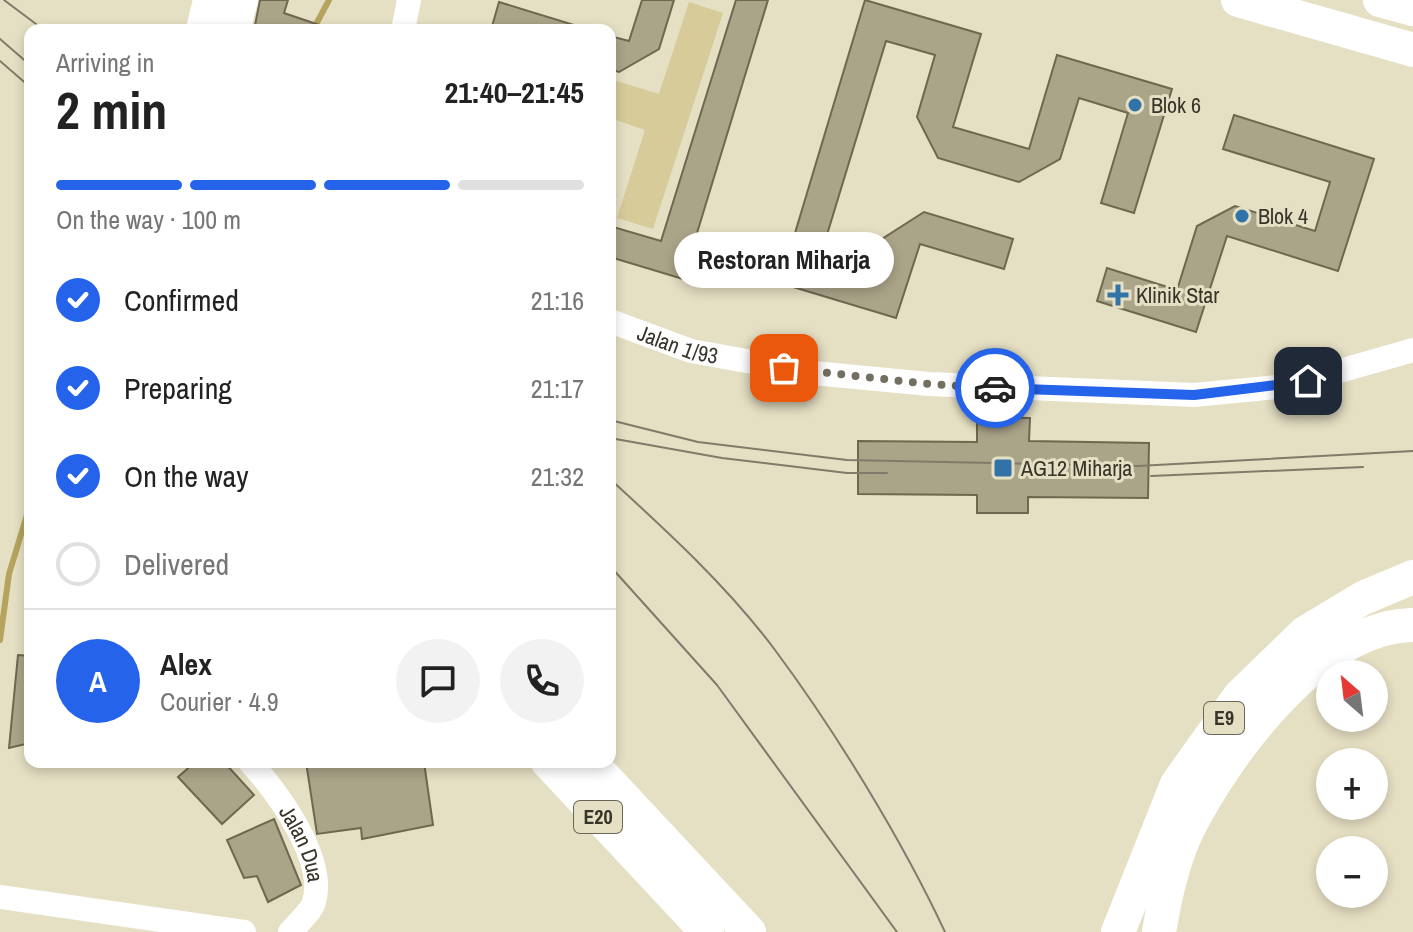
<!DOCTYPE html>
<html lang="en">
<head>
<meta charset="utf-8">
<style>
  :root { --surface:#fff; --page:#f2f2f2; --text:#222; --muted:#767676; --line:#e0e0e0; --accent:#2563eb }
  body { margin:0; font-family:"Archivo Narrow",sans-serif; background:var(--page); color:var(--text); height:100vh; display:flex; flex-direction:column; font-size:30px; white-space:nowrap }
  * { box-sizing:border-box; margin:0 }
  p { font-size:26px; color:var(--muted) }
  .icon { flex:none; width:44px; height:44px; fill:none; stroke:currentColor; stroke-width:2; stroke-linecap:round; stroke-linejoin:round }
  .map { position:relative; flex:1; overflow:hidden }
  .drawer { position:absolute; left:24px; top:24px; width:592px; height:744px; display:flex; flex-direction:column; background:var(--surface); border-radius:16px; box-shadow:0 4px 12px #0003 }
  .drawer>* { flex:none }
  .needle { width:52px; rotate:332deg }
  .fabs { position:absolute; left:1316px; top:660px; display:grid; gap:16px }
  .fabs a { display:grid; place-items:center; width:72px; height:72px; border-radius:50%; background:var(--surface); box-shadow:0 4px 12px #0003; font-size:40px }
  .pin { position:absolute; display:grid; place-items:center; width:68px; height:68px; color:#fff; margin:-34px; border-radius:16px; box-shadow:0 4px 12px #0006 }
  .courier { position:absolute; display:grid; place-items:center; width:80px; height:80px; margin:-40px; border:6px solid #2563eb; border-radius:50%; background:#fff; color:#222; box-shadow:0 2px 10px #0007 }
  .bubble { position:absolute; height:56px; border-radius:28px; background:var(--surface); box-shadow:0 4px 12px #0003; font-size:26px; font-weight:700; line-height:56px; text-align:center }
  .overview em { font-style:normal; font-weight:700 }
  .overview div { display:flex; flex-direction:column-reverse }
  .overview { display:flex; align-items:center; justify-content:space-between; height:136px; padding:0 32px }
  h1 { font-size:52px; font-weight:700; line-height:60px }
  .bar { display:grid; grid-template-columns:repeat(4,1fr); gap:12px 8px; align-content:center; height:96px; padding:0 32px }
  .bar i { height:10px; border-radius:6px; background:var(--line) }
  .bar .active { background:var(--accent) }
  .bar p { grid-column:span 4 }
  .line { display:flex; align-items:center; gap:20px; padding:0 32px; border-top:2px solid var(--line) }
  .line div { flex:1 }
  .round { display:grid; place-items:center; flex:none; width:84px; height:84px; border-radius:42px; background:var(--page) }
  ol { padding:0 32px; list-style:none }
  li { display:flex; align-items:center; gap:24px; height:88px }
  li p { margin-inline-start:auto }
  li .icon { padding:8px; border-radius:50%; background:var(--accent); color:#fff; stroke-width:4 }
  li:last-child { color:var(--muted) }
  li i { width:44px; height:44px; border:4px solid var(--line); border-radius:50% }
  .map>svg:first-child { display:block }
  .green { fill:#d7cb99 }
  .lines { fill:none; stroke-linecap:round; stroke-linejoin:round }
  .stream { stroke:#b5a45d; stroke-width:6 }
  .building { fill:#aaa489; stroke:#6d684f; stroke-width:2 }
  .minor { stroke:#fff; stroke-width:24 }
  .highway { stroke:#fff; stroke-width:34 }
  .tram { stroke:#807b6a; stroke-width:2 }
  .done { stroke:#747060; stroke-width:8; stroke-dasharray:0 14.4 }
  .route { stroke:#2563eb; stroke-width:10 }
  .poi-dot { fill:#3172a8; stroke:#e5dfc3; stroke-width:3 }
  .labels { text-anchor:middle; stroke-width:6; stroke-linejoin:round; paint-order:stroke }
  .shield { fill:#e5dfc3; stroke:#6b6758; stroke-width:2 }
  .shield-label { font-size:20px; font-weight:bold; fill:#37342a }
  .poi-label { font-size:22px; fill:#37342a; stroke:#e5dfc3; text-anchor:start }
  .street-label { font-size:22px; fill:#37342a; stroke:#e5dfc3 }
</style>
</head>
<body>
<div class="map">
<svg width="1413" height="932" viewBox="0 0 1413 932">
  <rect width="100%" height="100%" fill="#e5dfc3"/>
  <path class="green" d="M689,2L723,13L653,229L617,218L645,130L610,118V79L659,94Z"/>
  <g class="lines">
    <path class="stream" d="M313,30L329,0
      M0,640L9,574L30,505"/>
  </g>
  <path class="building" d="M260,0H288L284,13L325,27L324,30H254Z
    M642,0H674L659,49L619,72L610,69V36L629,41Z
    M736,0H768L683,279L610,257V226L661,241Z
    M865,0L981,34L953,127L1029,149L1057,55L1172,89L1134,213L1101,203L1128,113L1079,98L1060,159L1019,182L938,158L917,117L935,55L886,41L819,261L870,277L882,239L924,212L1013,239L1004,269L920,244L896,318L780,283Z
    M499,2L577,26L576,30H491Z
    M1234,115L1374,159L1338,271L1227,236L1196,332L1097,301L1107,268L1177,290L1197,226L1235,206L1315,231L1330,182L1223,149Z
    M977,417L1030,418L1029,441L1149,443L1148,498L1028,497V513H977V495L858,494V441L977,442Z
    M18,655L30,656V743L9,748Z
    M195,762H224L254,795L222,824L178,777Z
    M306,762H424L433,825L362,839L361,828L317,834Z
    M274,819L301,885L268,902L257,876L244,878L227,840Z"/>
  <g class="lines">
    <g class="minor">
      <path d="M403,30L409,0"/>
      <path id="s1" d="M610,321L691,351L813,373L929,384L1194,395L1287,386L1413,350"/>
      <path id="s2" d="M250,762C277,792 327,859 314,902C311,912 297,924 290,932"/>
      <path d="M0,897L244,932"/>
    </g>
    <path class="highway" d="M1238,0L1413,50
      M1380,0L1413,9
      M203,30L210,0
      M233,30L241,0
      M548,762L707,932
      M590,762L749,932
      M1118,932L1177,784L1239,697L1305,633L1363,598L1413,577
      M1159,932C1165,895 1174,854 1192,821C1233,746 1319,627 1413,625"/>
    <path class="tram" d="M4,0L44,30
      M0,39L30,65
      M0,61L30,87
      M610,420L698,442L847,460L1138,466L1413,451
      M610,438L722,458L847,473H887
      M1151,476L1363,467
      M610,479C668,532 728,587 775,650C836,732 902,840 945,932
      M610,566L717,685L897,932"/>
  </g>
  <g class="lines">
    <path class="done" d="M784,368L929,384L995,388"/>
    <path class="route" d="M995,388L1194,395L1308,381"/>
  </g>
  <g class="poi-dot">
    <circle cx="1135" cy="105" r="8"/>
    <circle cx="1242" cy="216" r="8"/>
    <path d="M1114 283h8v8h8v8h-8v8h-8v-8h-8v-8h8z"/>
    <rect x="993" y="458" width="20" height="20" rx="4"/>
  </g>
  <g class="labels">
    <g class="shield">
      <rect x="1204" y="702" width="40" height="32" rx="6"/>
      <rect x="574" y="801" width="48" height="32" rx="6"/>
    </g>
    <g class="shield-label">
      <text x="1224" y="725">E9</text>
      <text x="598" y="824">E20</text>
    </g>
    <g class="poi-label">
      <text x="1151" y="113">Blok 6</text>
      <text x="1258" y="224">Blok 4</text>
      <text x="1136" y="303">Klinik Star</text>
      <text x="1021" y="476">AG12 Miharja</text>
    </g>
    <g class="street-label">
      <text dy="8" stroke="none"><textPath href="#s1" startOffset="72">Jalan 1/93</textPath></text>
      <text dy="8" stroke="none"><textPath href="#s2" startOffset="98">Jalan Dua</textPath></text>
    </g>
  </g>
</svg>
<div class="fabs">
<a><svg class="needle" viewBox="-14 -14 28 28"><path d="M0-13l5 13h-10z" fill="#e53935"/><path d="M0 13l5-13h-10z" fill="#767676"/></svg></a>
<a>+</a>
<a>−</a>
</div>
<div class="pin" style="left:784px;top:368px;background:#ea580c"><svg class="icon" aria-label="bag" viewBox="0 0 24 24"><path d="M5 8h14l-1 12H6zM9 8a3 3 0 0 1 6 0"/></svg></div>
<div class="pin" style="left:1308px;top:381px;background:#1f2937"><svg class="icon" aria-label="home" viewBox="0 0 24 24"><path d="M3 11l9-7 9 7M6 9v11h12V9"/></svg></div>
<div class="courier" style="left:995px;top:388px"><svg class="icon" aria-label="car" viewBox="0 0 24 24"><path d="M5 17H2v-5l4-1 3-4h7l3 4 3 1v5h-3M9 17h6M6 11h13"/><circle cx="7" cy="17" r="2"/><circle cx="17" cy="17" r="2"/></svg></div>
<div class="bubble" style="left:674px;top:232px;width:220px">Restoran Miharja</div>
<section class="drawer">
<div class="overview"><div><h1>2 min</h1><p>Arriving in</p></div><em>21:40–21:45</em></div>
<div class="bar"><i class="active"></i><i class="active"></i><i class="active"></i><i></i><p>On the way · 100 m</p></div>
<ol>
<li><svg class="icon" aria-label="check" viewBox="0 0 24 24"><path d="M5 12l5 5 9-10"/></svg>Confirmed<p>21:16</p></li>
<li><svg class="icon" aria-label="check" viewBox="0 0 24 24"><path d="M5 12l5 5 9-10"/></svg>Preparing<p>21:17</p></li>
<li><svg class="icon" aria-label="check" viewBox="0 0 24 24"><path d="M5 12l5 5 9-10"/></svg>On the way<p>21:32</p></li>
<li><i></i>Delivered</li>
</ol>
<div class="line" style="height:144px"><b class="round" style="background:var(--accent);color:#fff">A</b><div><b>Alex</b><p>Courier · 4.9</p></div><a class="round"><svg class="icon" aria-label="chat" viewBox="0 0 24 24"><path d="M4 5h16v11H9l-5 4z"/></svg></a><a class="round"><svg class="icon" aria-label="phone" viewBox="0 0 24 24"><path d="M5 4h4l2 5-3 2q2 4 5 5l2-3 5 2v4C11 20 4 13 5 4z"/></svg></a></div>
</section>
</div>
</body>
</html>
